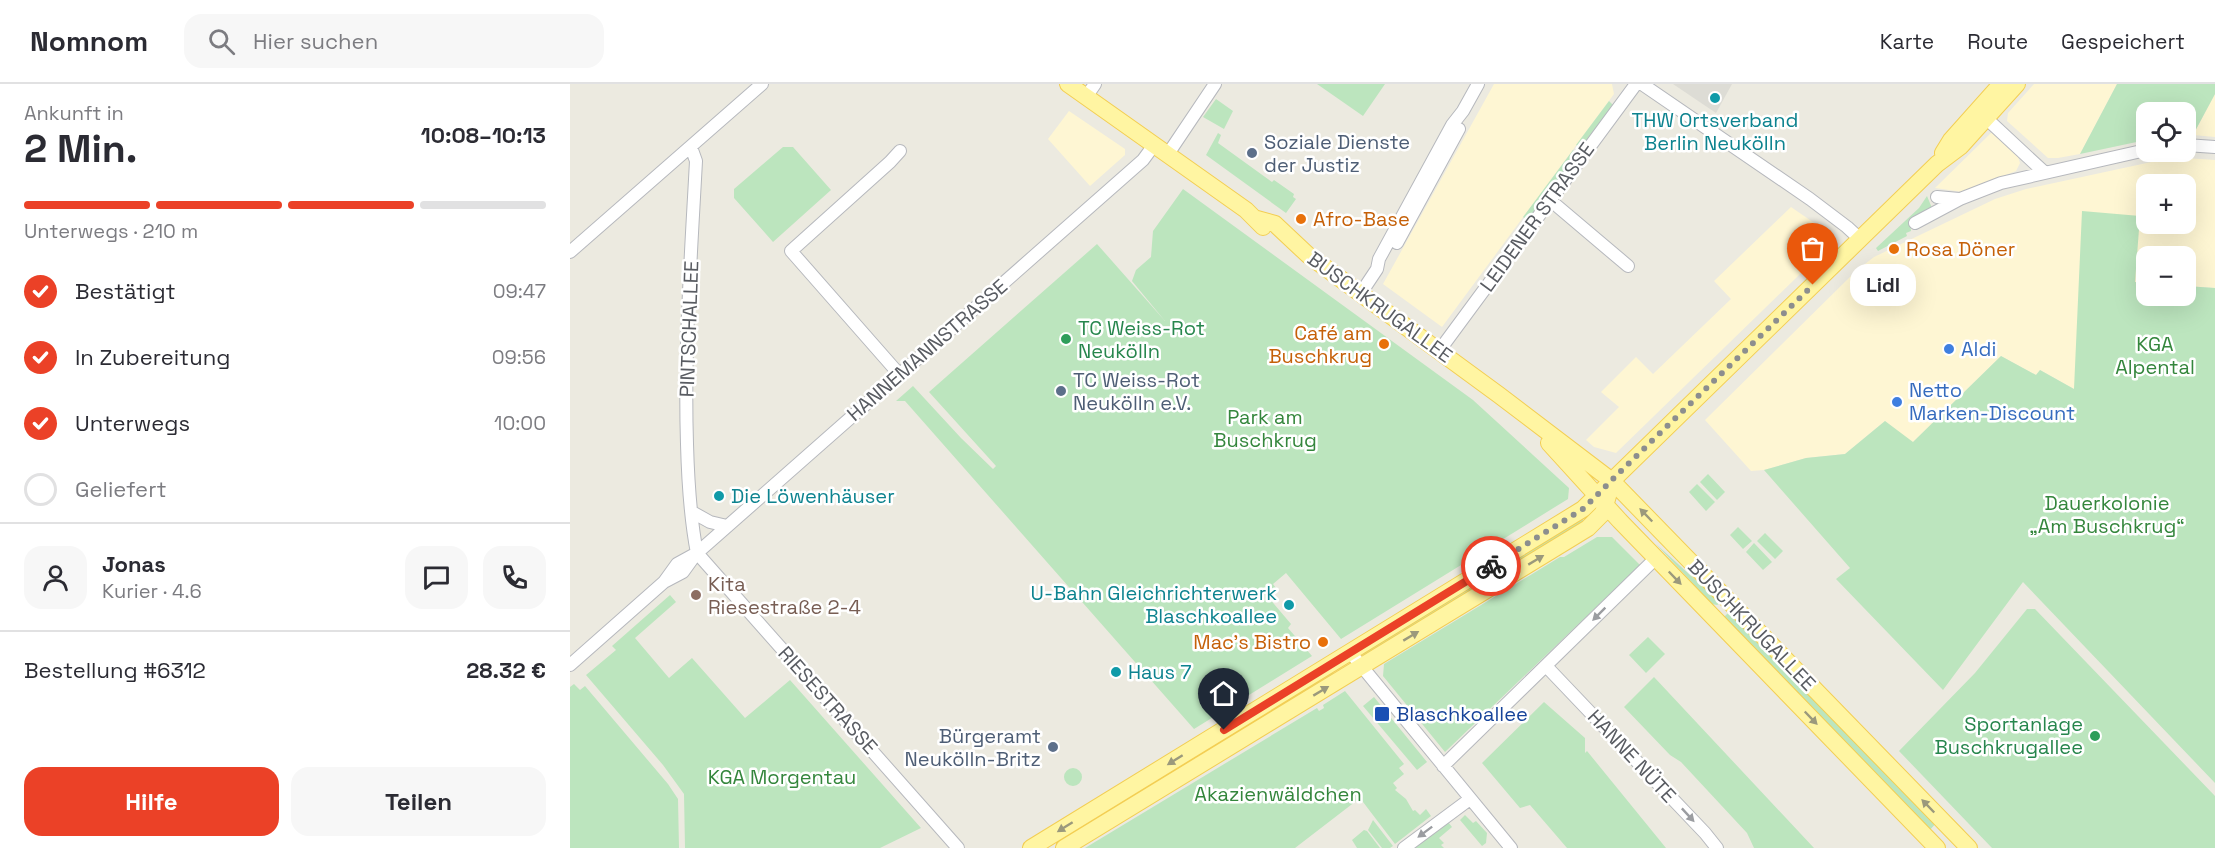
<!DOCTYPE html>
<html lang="de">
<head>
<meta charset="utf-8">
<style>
  :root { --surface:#fff; --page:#f7f7f7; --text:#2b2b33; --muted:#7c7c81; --line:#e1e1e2; --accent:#eb4127 }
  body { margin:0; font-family:"Space Grotesk",sans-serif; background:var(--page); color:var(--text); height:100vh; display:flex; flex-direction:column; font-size:22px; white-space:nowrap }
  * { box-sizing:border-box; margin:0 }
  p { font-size:20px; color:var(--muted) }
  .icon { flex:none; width:33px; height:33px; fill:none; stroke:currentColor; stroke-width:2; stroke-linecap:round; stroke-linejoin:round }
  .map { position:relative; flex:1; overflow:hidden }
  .side { display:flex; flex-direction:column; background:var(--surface); width:570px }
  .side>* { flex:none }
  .controls { position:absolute; left:1566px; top:18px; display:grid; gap:12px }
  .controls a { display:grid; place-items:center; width:60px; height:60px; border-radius:12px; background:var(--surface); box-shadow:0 6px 24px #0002; font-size:30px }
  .pin { position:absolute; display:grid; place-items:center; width:51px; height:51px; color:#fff; margin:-62px -26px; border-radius:50% 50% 50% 0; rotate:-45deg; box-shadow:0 0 6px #0007 }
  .pin .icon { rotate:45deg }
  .courier { position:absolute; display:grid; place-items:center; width:60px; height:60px; margin:-30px; border:4px solid #eb4127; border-radius:50%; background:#fff; color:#222; box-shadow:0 2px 8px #0007 }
  .bubble { position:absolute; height:42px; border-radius:18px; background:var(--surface); box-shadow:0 6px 24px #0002; font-size:20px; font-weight:800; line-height:42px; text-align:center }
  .headline em { font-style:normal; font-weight:800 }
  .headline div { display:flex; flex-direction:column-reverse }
  .headline { display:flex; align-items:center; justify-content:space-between; height:102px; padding:0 24px }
  h1 { font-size:39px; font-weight:800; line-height:45px }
  .bar { display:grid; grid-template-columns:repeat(4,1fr); gap:9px 6px; align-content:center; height:72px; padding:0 24px }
  .bar i { height:8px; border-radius:4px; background:var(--line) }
  .bar .active { background:var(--accent) }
  .bar p { grid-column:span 4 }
  .line { display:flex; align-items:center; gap:15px; padding:0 24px; border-top:2px solid var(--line) }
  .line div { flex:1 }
  .round { display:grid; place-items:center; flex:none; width:63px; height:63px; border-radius:18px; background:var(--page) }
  ol { padding:0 24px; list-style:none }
  li { display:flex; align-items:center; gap:18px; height:66px }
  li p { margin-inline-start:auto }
  li .icon { padding:6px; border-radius:50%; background:var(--accent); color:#fff; stroke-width:4 }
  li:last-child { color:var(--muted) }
  li i { width:33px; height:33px; border:3px solid var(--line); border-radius:50% }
  .action { display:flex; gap:12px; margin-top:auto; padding:12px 24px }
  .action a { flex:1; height:69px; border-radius:18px; background:var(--accent); color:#fff; font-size:24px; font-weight:800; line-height:69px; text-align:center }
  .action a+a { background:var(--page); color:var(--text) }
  header { display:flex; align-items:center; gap:36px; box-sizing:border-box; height:84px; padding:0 30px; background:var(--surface); border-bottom:2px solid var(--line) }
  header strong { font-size:28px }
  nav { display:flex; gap:33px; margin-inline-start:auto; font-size:21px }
  .search { width:420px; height:54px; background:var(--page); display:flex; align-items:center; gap:15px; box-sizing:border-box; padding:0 21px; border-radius:18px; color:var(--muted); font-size:22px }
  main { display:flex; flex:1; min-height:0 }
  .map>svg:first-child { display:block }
  .commercial { fill:#fef6d3; fill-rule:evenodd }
  .industrial { fill:#dddcd5 }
  .green { fill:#bce5be }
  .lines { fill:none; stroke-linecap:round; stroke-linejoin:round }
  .minor-casing { stroke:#b6b8bd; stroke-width:14 }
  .major-casing { stroke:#f3ce53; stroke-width:18 }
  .minor { stroke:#fff; stroke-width:12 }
  .major { stroke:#fff5a2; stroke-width:16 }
  .oneway { fill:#9b997c }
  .oneway2 { fill:#9b9da1 }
  .done { stroke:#8c8e8e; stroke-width:6; stroke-dasharray:0 10.8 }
  .route { stroke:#eb4127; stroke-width:8 }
  .culture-dot { fill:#0f9aa8; stroke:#fff; stroke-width:2 }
  .service-dot { fill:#5c6f8a; stroke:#fff; stroke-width:2 }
  .food-dot { fill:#e8710a; stroke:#fff; stroke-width:2 }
  .leisure-dot { fill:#2e9e5b; stroke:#fff; stroke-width:2 }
  .shop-dot { fill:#3f7fe0; stroke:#fff; stroke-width:2 }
  .education-dot { fill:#8d6e63; stroke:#fff; stroke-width:2 }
  .transit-dot { fill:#1a4fb4; stroke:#fff; stroke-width:2 }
  .labels { text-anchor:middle; stroke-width:5; stroke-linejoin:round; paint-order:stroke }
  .culture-label { font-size:20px; fill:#0d838f; stroke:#fff; text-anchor:start }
  .service-label { font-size:20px; fill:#4e5e75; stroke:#fff; text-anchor:start }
  .street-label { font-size:20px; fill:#595c62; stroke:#fff }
  .food-label { font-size:20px; fill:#c56008; stroke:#fff; text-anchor:start }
  .leisure-label { font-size:20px; fill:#27864d; stroke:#fff; text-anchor:start }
  .park-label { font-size:20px; fill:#34863c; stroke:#fff }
  .shop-label { font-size:20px; fill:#366cbe; stroke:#fff; text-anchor:start }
  .education-label { font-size:20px; fill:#785e54; stroke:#fff; text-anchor:start }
  .transit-label { font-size:20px; fill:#164399; stroke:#fff; text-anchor:start }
</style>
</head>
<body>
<header>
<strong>Nomnom</strong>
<div class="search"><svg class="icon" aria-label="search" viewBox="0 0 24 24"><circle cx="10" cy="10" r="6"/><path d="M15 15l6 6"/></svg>Hier suchen</div>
<nav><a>Karte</a><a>Route</a><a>Gespeichert</a></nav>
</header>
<main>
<section class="side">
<div class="headline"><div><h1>2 Min.</h1><p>Ankunft in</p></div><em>10:08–10:13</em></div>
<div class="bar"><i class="active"></i><i class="active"></i><i class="active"></i><i></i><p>Unterwegs · 210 m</p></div>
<ol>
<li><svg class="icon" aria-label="check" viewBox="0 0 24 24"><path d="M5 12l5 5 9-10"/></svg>Bestätigt<p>09:47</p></li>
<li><svg class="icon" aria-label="check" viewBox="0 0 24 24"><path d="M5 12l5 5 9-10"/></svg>In Zubereitung<p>09:56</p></li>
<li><svg class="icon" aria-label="check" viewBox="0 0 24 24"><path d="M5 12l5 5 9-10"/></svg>Unterwegs<p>10:00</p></li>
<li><i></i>Geliefert</li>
</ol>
<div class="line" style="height:108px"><a class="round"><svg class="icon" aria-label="person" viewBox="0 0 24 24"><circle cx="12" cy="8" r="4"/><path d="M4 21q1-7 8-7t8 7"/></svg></a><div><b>Jonas</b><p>Kurier · 4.6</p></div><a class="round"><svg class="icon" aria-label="chat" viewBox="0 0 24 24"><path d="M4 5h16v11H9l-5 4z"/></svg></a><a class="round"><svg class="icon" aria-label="phone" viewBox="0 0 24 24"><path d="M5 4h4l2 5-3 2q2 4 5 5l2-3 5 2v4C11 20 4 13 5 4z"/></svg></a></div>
<div class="line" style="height:78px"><div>Bestellung #6312</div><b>28.32 €</b></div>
<div class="action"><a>Hilfe</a><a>Teilen</a></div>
</section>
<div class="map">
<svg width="1645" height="764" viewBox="0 0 1645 764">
  <rect width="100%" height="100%" fill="#eceae0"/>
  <path class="commercial" d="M924,0H1042L1044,10L872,243L813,200Z
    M1464,0H1547L1510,70L1488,74H1478L1437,37L1438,29Z
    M1645,10V53L1623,51Z
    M499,27L555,65V71L520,102L478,55Z
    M1422,48L1447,70L1450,79L1446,87L1393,108L1365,104Z
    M1616,74L1645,76V204L1616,202V172H1576V199L1565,198L1504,305L1470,286L1466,291L1431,272L1342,359L1315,337L1275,370L1236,374L1194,386L1181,387L1135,336L1286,187L1304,173L1425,115L1456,105L1586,77ZM1576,100H1616V140H1576Z
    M1221,123L1263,152V158L1046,369L1024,363L1016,356L1049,323L1031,308L1066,273L1083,290L1161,215L1144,197Z"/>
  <path class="industrial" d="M1103,0H1162L1146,29Z"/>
  <path class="green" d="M747,0H815L793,32Z
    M1547,0H1645V10L1623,51H1616V28H1576V56L1510,70Z
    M646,15L663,27L654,45L633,33Z
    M1039,17L1043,21L1012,63L1006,61Z
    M648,49L651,51L648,59L702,98L704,96L724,110L723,113L726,115L716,129L636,71Z
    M213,63H223L261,106L203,158L164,114V105Z
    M1003,66L1006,72L958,137L953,133Z
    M613,105L903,316L999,404L998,415L771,555L716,489L703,500L708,507L699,514L721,540L718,544L742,572L624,645L335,317H326L343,302L391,354L423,385L426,382L359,308L527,160L595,237L562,197L566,186L581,173L583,147Z
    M1357,112L1362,124L1340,140L1341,147L1336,149L1337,152L1308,167L1306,164L1349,124Z
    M1512,127L1570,132L1565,198L1576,199V212H1616V202L1645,204V699L1453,498L1373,606L1266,495L1280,484L1194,386L1236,374L1275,370L1315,337L1343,358L1431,272L1466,291L1470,286L1504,305Z
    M1138,390L1155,408L1147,416L1130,398Z
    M1127,400L1145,418L1136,427L1119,408Z
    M1013,433V438L794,572L792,568Z
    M1168,443L1182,457L1173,465L1160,451Z
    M1195,449L1213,467L1205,475L1187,457Z
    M1027,453H1042L1070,481L875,668L813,592L814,580L990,473H994Z
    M1184,459L1202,478L1193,486L1176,468Z
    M1086,460L1151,519L1147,521L1142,520Z
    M100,511L106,518L65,554L99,594L122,574L175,634L220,596L351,744L310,764H115L114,710L93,681L16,591L46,566L42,562Z
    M1162,525L1367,738L1359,747L1154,533Z
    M1457,525H1465L1645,712V764H1422L1329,667L1405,589Z
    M1078,553L1095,570L1076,589L1059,571Z
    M761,586L766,592L545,727L540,721Z
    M1084,593L1244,764H1184L1177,749L1111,678L1100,671L1054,623Z
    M4,600L10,606L15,602L98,700L108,715L109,764H0V603Z
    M775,607L834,680L829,684L834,690L823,699L827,704L825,706L836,715L843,727L845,726L850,731L856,725L861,732L825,760L790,714L725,764H515L747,624L749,627L754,624L753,621Z
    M804,613L857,678L847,686L793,622Z
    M974,618L1015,654V669L1017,667L1096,764H997L960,721L950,724L912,679Z
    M494 693a9 9 0 1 1 18 0a9 9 0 1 1-18 0Z
    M895,731L903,739L906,737L917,749L916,759L912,762L890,736Z
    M803,736L823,762L820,764H812L798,746Z
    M878,738L882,743L869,754L874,759L871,761L874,764H844Z
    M794,746L797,747L810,764H787L782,756Z"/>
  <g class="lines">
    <g class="minor-casing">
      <path id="minor" d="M1072,0L1240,115L1277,143L1290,155
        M516,13L525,0
        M1413,28L1417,35L1474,88
        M1616,61L1645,63
        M121,63L126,77C121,171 114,266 117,360C118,397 120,433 127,469
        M598,70L645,0
        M1367,113L1389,115
        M980,116L1058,182
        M1345,139L1390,115L1431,99L1576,66
        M827,159L889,45
        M0,168L192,0
        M791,209L807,185L809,175L882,41L893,27L908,0
        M869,267L1066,0
        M329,290L221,167L320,78L330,67
        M122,428L140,438L157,442
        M127,469L388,764
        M94,498L107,480L127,469L573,76L584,61
        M780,568L941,764
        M0,581L94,498L113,488L126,470
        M976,582L1135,749L1147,764
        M873,682L1086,474
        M834,764L900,715"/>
    </g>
    <g class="major-casing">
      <path id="major" d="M498,0L676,126L693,143
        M1373,69L1381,56L1431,0
        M687,135L705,140L738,171L929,311L1042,397L1399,764
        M979,359L1050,437L1367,764
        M461,764L1013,425L1367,80L1391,62L1447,0
        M494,764L1018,444L1033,429L1042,398"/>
    </g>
    <use href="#minor" class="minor"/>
    <use href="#major" class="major"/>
  </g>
  <defs><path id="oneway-solid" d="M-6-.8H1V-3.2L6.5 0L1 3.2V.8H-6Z" transform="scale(1.5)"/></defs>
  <g class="oneway">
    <use href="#oneway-solid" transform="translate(1076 431) rotate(-134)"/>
    <use href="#oneway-solid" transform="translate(966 476) rotate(-31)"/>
    <use href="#oneway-solid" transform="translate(1105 494) rotate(46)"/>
    <use href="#oneway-solid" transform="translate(841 552) rotate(-31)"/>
    <use href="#oneway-solid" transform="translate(751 607) rotate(-31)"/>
    <use href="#oneway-solid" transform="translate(1241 634) rotate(46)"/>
    <use href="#oneway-solid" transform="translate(605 676) rotate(148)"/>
    <use href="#oneway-solid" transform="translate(1358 722) rotate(-134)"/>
    <use href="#oneway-solid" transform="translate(495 743) rotate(148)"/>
  </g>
  <g class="oneway2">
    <use href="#oneway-solid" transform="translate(1029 530) rotate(135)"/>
    <use href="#oneway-solid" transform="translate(1118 731) rotate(47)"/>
    <use href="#oneway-solid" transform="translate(855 748) rotate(143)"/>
  </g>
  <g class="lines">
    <path class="done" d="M921,482L1013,425L1055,383L1243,201"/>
    <path class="route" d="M654,646L921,482"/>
  </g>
  <g class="culture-dot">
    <circle cx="1145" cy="14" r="6"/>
    <circle cx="149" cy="412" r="6"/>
    <circle cx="719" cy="521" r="6"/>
    <circle cx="546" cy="588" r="6"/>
  </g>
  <g class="service-dot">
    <circle cx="682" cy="69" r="6"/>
    <circle cx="491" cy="307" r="6"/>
    <circle cx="483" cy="663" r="6"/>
  </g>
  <g class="food-dot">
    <circle cx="731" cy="135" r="6"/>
    <circle cx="1324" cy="165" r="6"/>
    <circle cx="814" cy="260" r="6"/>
    <circle cx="753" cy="558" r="6"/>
  </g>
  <g class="leisure-dot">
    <circle cx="496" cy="255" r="6"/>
    <circle cx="1525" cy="652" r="6"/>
  </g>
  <g class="shop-dot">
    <circle cx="1379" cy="265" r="6"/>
    <circle cx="1327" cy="318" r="6"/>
  </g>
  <circle class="education-dot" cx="126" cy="511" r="6"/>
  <rect class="transit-dot" x="804" y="622" width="16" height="16" rx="3"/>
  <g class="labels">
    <g class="culture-label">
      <text x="1145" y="43" text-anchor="middle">THW Ortsverband<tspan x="1145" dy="23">Berlin Neukölln</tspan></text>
      <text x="161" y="419">Die Löwenhäuser</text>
      <text x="707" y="516" text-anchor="end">U-Bahn Gleichrichterwerk<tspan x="707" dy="23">Blaschkoallee</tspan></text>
      <text x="558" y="595">Haus 7</text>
    </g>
    <g class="service-label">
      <text x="694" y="65">Soziale Dienste<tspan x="694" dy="23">der Justiz</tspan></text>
      <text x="503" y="303">TC Weiss-Rot<tspan x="503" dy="23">Neukölln e.V.</tspan></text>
      <text x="471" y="659" text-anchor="end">Bürgeramt<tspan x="471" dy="23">Neukölln-Britz</tspan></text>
    </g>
    <g class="street-label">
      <text transform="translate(967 133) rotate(-54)" y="7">LEIDENER STRASSE</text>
      <text transform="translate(810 223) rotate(36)" y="7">BUSCHKRUGALLEE</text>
      <text transform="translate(119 245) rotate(-88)" y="7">PINTSCHALLEE</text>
      <text transform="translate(357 266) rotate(-41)" y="7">HANNEMANNSTRASSE</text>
      <text transform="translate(1182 541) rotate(46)" y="7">BUSCHKRUGALLEE</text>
      <text transform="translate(258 616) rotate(48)" y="7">RIESESTRASSE</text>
      <text transform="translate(1062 672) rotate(47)" y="7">HANNE NÜTE</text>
    </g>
    <g class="food-label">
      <text x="743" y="142">Afro-Base</text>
      <text x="1336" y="172">Rosa Döner</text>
      <text x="802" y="256" text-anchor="end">Café am<tspan x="802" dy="23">Buschkrug</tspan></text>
      <text x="741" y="565" text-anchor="end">Mac's Bistro</text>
    </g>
    <g class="leisure-label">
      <text x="508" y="251">TC Weiss-Rot<tspan x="508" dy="23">Neukölln</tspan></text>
      <text x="1513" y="647" text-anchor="end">Sportanlage<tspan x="1513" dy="23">Buschkrugallee</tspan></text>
    </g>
    <g class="park-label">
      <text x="1585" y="267">KGA<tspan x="1585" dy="23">Alpental</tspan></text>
      <text x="695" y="340">Park am<tspan x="695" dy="23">Buschkrug</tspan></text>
      <text x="1537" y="426">Dauerkolonie<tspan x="1537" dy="23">„Am Buschkrug“</tspan></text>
      <text x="212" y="700">KGA Morgentau</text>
      <text x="708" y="717">Akazienwäldchen</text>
    </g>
    <g class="shop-label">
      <text x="1391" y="272">Aldi</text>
      <text x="1339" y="313">Netto<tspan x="1339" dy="23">Marken-Discount</tspan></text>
    </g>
    <g class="education-label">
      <text x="138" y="507">Kita<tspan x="138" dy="23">Riesestraße 2-4</tspan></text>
    </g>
    <g class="transit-label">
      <text x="826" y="637">Blaschkoallee</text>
    </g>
  </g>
</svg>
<div class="controls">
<a><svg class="icon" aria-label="locate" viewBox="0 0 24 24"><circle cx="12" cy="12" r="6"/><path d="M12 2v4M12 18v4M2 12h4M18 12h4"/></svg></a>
<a>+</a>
<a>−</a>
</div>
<div class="pin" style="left:1243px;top:201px;background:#ea580c"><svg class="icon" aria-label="bag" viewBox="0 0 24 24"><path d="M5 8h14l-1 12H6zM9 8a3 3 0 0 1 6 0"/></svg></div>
<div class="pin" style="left:654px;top:646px;background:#1f2937"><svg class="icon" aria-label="home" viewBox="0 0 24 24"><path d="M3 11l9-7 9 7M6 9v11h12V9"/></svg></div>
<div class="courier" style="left:921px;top:482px"><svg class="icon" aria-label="bike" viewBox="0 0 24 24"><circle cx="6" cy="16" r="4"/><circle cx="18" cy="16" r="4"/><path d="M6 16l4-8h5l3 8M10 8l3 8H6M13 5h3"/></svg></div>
<div class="bubble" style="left:1280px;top:180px;width:66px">Lidl</div>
</div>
</main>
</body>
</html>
